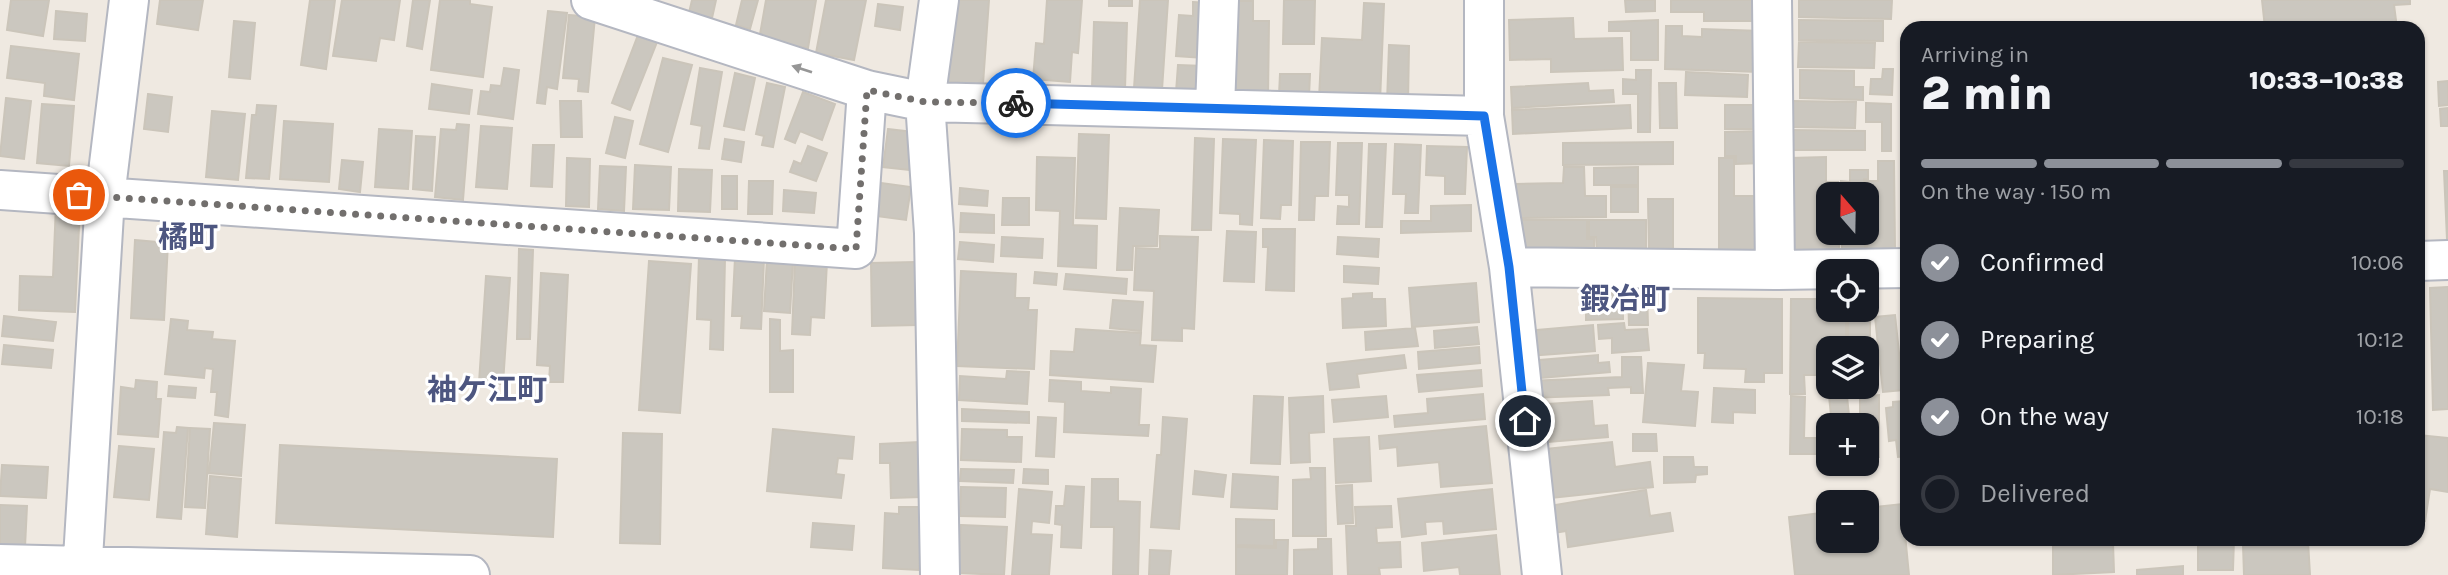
<!DOCTYPE html>
<html lang="en">
<head>
<meta charset="utf-8">
<style>
  :root { --surface:#171b24; --page:#242831; --text:#f1f3f6; --muted:#9ea1a6; --line:#363941; --accent:#8c9099 }
  body { margin:0; font-family:Karla,"Noto Sans JP",sans-serif; background:var(--page); color:var(--text); height:100vh; display:flex; flex-direction:column; font-size:26px; white-space:nowrap }
  * { box-sizing:border-box; margin:0 }
  p { font-size:23px; color:var(--muted) }
  .icon { flex:none; width:38px; height:38px; fill:none; stroke:currentColor; stroke-width:2; stroke-linecap:round; stroke-linejoin:round }
  .map { position:relative; flex:1; overflow:hidden }
  .sheet { position:absolute; left:1900px; top:21px; width:525px; height:525px; display:flex; flex-direction:column; background:var(--surface); border-radius:21px; box-shadow:0 2px 5px #0004 }
  .sheet>* { flex:none }
  .needle { width:46px; rotate:340deg }
  .tools { position:absolute; left:1816px; top:182px; display:grid; gap:14px }
  .tools a { display:grid; place-items:center; width:63px; height:63px; border-radius:14px; background:var(--surface); box-shadow:0 2px 5px #0004; font-size:35px }
  .pin { position:absolute; display:grid; place-items:center; width:60px; height:60px; color:#fff; margin:-30px; border:4px solid #fff; border-radius:50%; box-shadow:0 2px 7px #0007 }
  .courier { position:absolute; display:grid; place-items:center; width:70px; height:70px; margin:-35px; border:5px solid #1a73e8; border-radius:50%; background:#fff; color:#222; box-shadow:0 2px 9px #0007 }
  .summary em { font-style:normal; font-weight:800 }
  .summary div { display:flex; flex-direction:column-reverse }
  .summary { display:flex; align-items:center; justify-content:space-between; height:119px; padding:0 21px }
  h1 { font-size:46px; font-weight:800; line-height:52px }
  .bar { display:grid; grid-template-columns:repeat(4,1fr); gap:10px 7px; align-content:center; height:84px; padding:0 21px }
  .bar i { height:9px; border-radius:5px; background:var(--line) }
  .bar .on { background:var(--accent) }
  .bar p { grid-column:span 4 }
  ol { padding:0 21px; list-style:none }
  li { display:flex; align-items:center; gap:21px; height:77px }
  li p { margin-inline-start:auto }
  li .icon { padding:7px; border-radius:50%; background:var(--accent); color:#fff; stroke-width:4 }
  li:last-child { color:var(--muted) }
  li i { width:38px; height:38px; border:4px solid var(--line); border-radius:50% }
  .map>svg:first-child { display:block }
  .building { fill:#cbc7bf; stroke:#cbc5ba; stroke-width:2 }
  .lines { fill:none; stroke-linecap:round; stroke-linejoin:round }
  .minor-casing { stroke:#b4b7c1; stroke-width:42 }
  .minor { stroke:#fff; stroke-width:38 }
  .oneway { fill:#969696 }
  .done { stroke:#726f6d; stroke-width:7; stroke-dasharray:0 12.6 }
  .route { stroke:#1a73e8; stroke-width:9 }
  .labels { text-anchor:middle; stroke-width:6; stroke-linejoin:round; paint-order:stroke }
  .quarter-label { font-size:30px; font-weight:bold; fill:#4d5680; stroke:#fff }
</style>
</head>
<body>
<div class="map">
<svg width="2448" height="575" viewBox="0 0 2448 575">
  <rect width="100%" height="100%" fill="#efe9e1"/>
  <path class="building" d="M11,0H49L43,36L7,30Z
    M160,0H203L198,30L157,24Z
    M310,0H335L326,69L301,65Z
    M342,0H400L394,40L380,38L376,61L333,56Z
    M413,0H430L422,49L407,46Z
    M440,0H470V4L492,7L483,77L431,70Z
    M692,0H716L712,18L689,13Z
    M742,0H758L750,29L736,25Z
    M766,0H816L808,48L759,40Z
    M826,0H866L854,60L816,53Z
    M950,0H989L983,84L944,82Z
    M1047,0H1082L1078,53L1072,52L1070,82L1033,79L1036,43L1044,44Z
    M1109,0H1132V6H1109Z
    M1140,0H1168L1162,90L1134,88Z
    M1284,0H1315L1314,44H1283Z
    M1625,0H1655V11L1626,12Z
    M1671,0H1758L1759,21H1704V12H1671Z
    M1799,0H1892L1891,19L1799,17Z
    M2262,0H2410V4L2394,5L2397,28H2265Z
    M1231,1H1253V21H1269L1268,97L1230,96Z
    M1193,2L1208,3L1204,58L1176,56L1179,15L1193,16Z
    M1364,3L1384,4L1380,102L1319,99L1322,38L1362,40Z
    M878,4L903,7L900,30L875,26Z
    M56,11L87,14L85,41L54,39Z
    M548,11L567,13L557,89L547,87L545,104L537,103Z
    M569,15L595,17L588,92L578,91L579,79L563,78Z
    M1573,18L1574,39L1622,38L1623,70L1551,72V59L1510,60L1509,20Z
    M1658,20V60H1631V31H1609V22Z
    M1799,20L1883,21V41L1799,40Z
    M234,21L255,23L250,79L229,77Z
    M1094,22L1127,23L1125,89L1092,88Z
    M1666,26H1682V36L1702,37V29L1762,31L1760,72L1665,69Z
    M638,35L657,42L630,110L612,103Z
    M1799,42L1875,43L1874,68L1798,67Z
    M1389,45L1409,46L1408,103H1387Z
    M11,46L79,54L74,100L44,96L45,83L7,78Z
    M663,58L692,65L668,152L640,144Z
    M1178,65L1204,66L1202,95L1176,92Z
    M504,68L519,70L513,119L478,114L481,91L490,92L491,85L501,86Z
    M700,68L722,72L709,149L699,148L702,126L691,124Z
    M1883,69H1893L1892,95L1870,94L1871,79H1882Z
    M1636,70H1651L1650,132H1638V94H1623V79L1636,80Z
    M1800,70L1854,71V87H1863V100L1800,98Z
    M1686,72L1748,75L1747,97L1685,95Z
    M735,73L755,78L744,130L724,126Z
    M1280,74H1310L1309,96L1279,95Z
    M2448,81V105L2439,106L2438,82Z
    M767,83L785,87L773,147L762,145L764,136L756,134Z
    M1588,83L1589,91L1613,90L1614,102L1512,108L1511,87Z
    M1659,83H1676L1677,128H1660Z
    M432,84L472,90L469,114L429,109Z
    M803,92L835,104L822,140L800,131L795,143L785,139Z
    M148,94L172,97L168,132L144,129Z
    M6,98L31,101L24,159L0,156Z
    M560,101H581L582,137H561Z
    M1793,101L1856,102L1855,128L1792,127Z
    M1866,103L1891,104V151H1882V122H1866Z
    M42,104L74,106L69,166L37,163Z
    M257,105L276,106L269,179L246,178L252,115H256Z
    M1630,105L1631,128L1513,134L1512,110Z
    M1725,105H1761V129H1725Z
    M2448,108V126H2441L2440,109Z
    M212,111L245,114L238,180L206,177Z
    M615,117L633,121L625,158L606,153Z
    M284,121L333,124L329,182L280,179Z
    M457,124L469,125L463,200L435,197L441,129L456,130Z
    M481,126L512,128L507,189L476,187Z
    M379,129L412,131L408,189L375,187Z
    M888,129L913,132L909,170L883,167Z
    M1792,130L1865,131V150H1793Z
    M1761,131L1762,163L1736,164V156H1725V132Z
    M1079,134L1109,135L1106,219L1076,218Z
    M416,136L435,137L432,191L413,189Z
    M1195,138L1214,139L1211,230H1192Z
    M725,139L744,142L741,162L722,159Z
    M1223,139L1256,140L1252,225L1240,224V214L1220,213Z
    M1264,140L1293,141L1291,205H1281L1280,219L1261,218Z
    M1301,142H1330L1328,196H1315L1314,220H1299Z
    M1673,142V164L1563,165V143Z
    M1338,143H1362L1359,224H1337L1338,206L1349,207V195H1336Z
    M1369,144H1386L1382,227H1366Z
    M1395,144L1421,145L1418,213H1405L1406,194H1393Z
    M533,145H554L552,187L531,186Z
    M808,146L827,153L816,181L790,172L794,161L801,164Z
    M1427,146L1467,147L1465,194H1445V176L1426,175Z
    M1037,157L1075,158L1073,225L1097,226L1096,268L1058,266L1060,211L1036,210Z
    M1826,157V182H1838V194H1829V233H1839V251L1791,252L1790,158Z
    M567,158L590,159L589,207L566,206Z
    M1719,158H1734V196H1758L1759,252L1719,253Z
    M342,160L363,162L360,192L339,189Z
    M1878,161H1894L1895,251H1867L1866,181H1878Z
    M635,165L671,167L669,210L633,209Z
    M600,166L626,167L624,211L598,209Z
    M1564,167H1584L1585,196H1606V217L1516,218V184L1563,183Z
    M1638,167V185H1594V168Z
    M679,169L712,170L710,212L678,211Z
    M1850,170H1868V179H1864V194H1841V181L1850,182Z
    M2444,171H2448V239H2447Z
    M722,176H737V209H722Z
    M749,181H773L772,214H748Z
    M881,183L911,187L906,220L876,216Z
    M1611,187H1638V212H1611Z
    M960,188L988,191L987,206L959,204Z
    M784,190L816,193L814,213L783,211Z
    M1003,198H1029V225H1002Z
    M1648,199H1673V252H1649Z
    M56,204L80,206L75,312L19,310L20,276L53,277Z
    M1471,205V231L1401,233V221H1431V206Z
    M1120,208L1159,210L1157,246H1133L1132,270H1117Z
    M961,213L994,215V233L960,232Z
    M1520,220H1587V239H1594V255H1520Z
    M1589,220H1646V253L1597,254L1596,237H1589Z
    M1263,229H1295L1294,291L1266,290L1268,247H1263Z
    M1227,231L1256,232L1254,282L1224,281Z
    M1842,233H1865V250L1842,251Z
    M1160,236L1198,237L1194,329L1182,328V341L1152,340L1154,291L1134,290L1136,248L1160,249Z
    M1002,237L1043,239L1042,258L1001,256Z
    M1338,237L1379,239L1378,257L1337,254Z
    M135,240L168,243L164,320L131,318Z
    M960,242L994,245L993,262L958,259Z
    M519,249L533,250L530,339H517Z
    M699,257L725,258L723,350L710,349L711,320L697,319Z
    M735,258L764,259L761,329L741,328L742,316H732Z
    M767,259L793,261L790,313L764,311Z
    M795,260L827,262L824,318L811,317L810,335L792,334Z
    M649,261L691,264L680,413L639,410Z
    M916,262L918,325L872,326L871,263Z
    M1344,266L1379,268L1378,284L1344,282Z
    M961,271L1016,274L1015,298H1029L1028,310H1037L1034,369L957,366Z
    M1035,272L1057,274L1056,285L1034,283Z
    M541,273L568,275L563,382H549L550,366L537,365Z
    M1066,274L1127,279L1126,294L1064,289Z
    M486,276L510,278L503,384L479,383Z
    M1476,283L1479,322L1412,327L1409,288Z
    M2448,287V409L2433,410L2430,288Z
    M1628,292H1647L1648,325H1629Z
    M1372,293V299H1385L1386,326L1343,328L1342,299L1353,298V294Z
    M1586,293H1623V319L1586,320Z
    M1698,298L1782,299V373H1764V382H1745L1746,369L1704,368L1705,353H1698Z
    M1791,299H1829V310H1846V348H1829V375H1804L1805,394H1790Z
    M1867,299H1870V374H1867V348H1848V310H1867Z
    M1113,300L1143,302L1141,331L1110,328Z
    M1895,315L1903,390L1883,392L1875,317Z
    M4,316L56,322L53,341L2,336Z
    M171,319L188,321L187,330L213,332L212,339L235,341L228,417L215,415L217,392H211L213,369L205,368L204,378L165,374Z
    M770,319L780,320V351L793,350V392H770Z
    M1624,323L1625,330L1647,329L1649,350L1612,353V338L1599,339L1598,325Z
    M1593,325L1595,351L1528,356L1526,331Z
    M1477,327L1479,344L1435,348L1434,331Z
    M1415,328L1418,346L1366,350L1365,332Z
    M1076,329L1141,333L1140,345L1156,346L1153,382L1050,375L1051,351L1074,352Z
    M4,345L53,350L51,368L2,364Z
    M1479,347L1480,363L1419,369L1418,352Z
    M1404,355L1406,368L1357,374L1359,387L1330,390L1327,364Z
    M1598,355V363L1609,362L1610,372L1529,379L1528,361Z
    M1622,357H1641L1643,393H1631V387L1608,388L1609,395L1529,398L1528,381L1622,377Z
    M1648,363L1684,365L1681,391L1698,392L1695,426L1643,422Z
    M1481,370L1482,386L1419,392L1417,375Z
    M1007,371L1029,372L1027,404L959,400L960,376L1006,379Z
    M136,380L157,382L156,399H161L158,437L118,434L121,387L135,389Z
    M1050,380L1081,382V391L1111,393V387L1141,389L1139,425H1149L1148,436L1064,432L1065,402L1049,401Z
    M1867,382H1870V396L1879,395V457H1867V425H1860V387H1867Z
    M169,386L196,388L195,398L168,396Z
    M1828,386L1846,387L1850,425H1832Z
    M1714,388L1755,390V413L1733,412V423L1712,422Z
    M1483,394L1485,419L1395,427L1394,416L1428,413L1427,399Z
    M1254,396L1283,397L1280,464L1251,463Z
    M1323,396L1324,432L1309,433L1310,462L1291,463L1289,398Z
    M1386,396L1388,417L1334,422L1332,400Z
    M1791,396L1805,397L1804,438H1819L1818,454H1790Z
    M1592,401L1594,426L1607,425L1608,437L1536,443L1533,405Z
    M1904,401L1908,456L1898,457L1896,440L1889,441L1886,408L1893,407V402Z
    M962,409L1029,412V423L962,421Z
    M1038,417L1056,418L1054,457L1036,456Z
    M1163,417L1187,419L1179,529L1151,527L1157,455H1161Z
    M214,423L245,425L241,476L209,473Z
    M1486,426L1492,483L1441,487L1439,462L1398,466L1397,447L1380,449L1379,436Z
    M177,427L188,428L181,519L157,517L164,432L176,433Z
    M190,428L210,429L205,508L185,507Z
    M773,429L854,437L852,459L838,458L836,474L844,475L841,498L767,491Z
    M962,429L1007,430V437H1022L1021,462L961,460Z
    M623,433L662,434L660,544L620,543Z
    M1633,434H1656L1657,451H1633Z
    M2418,435L2448,438V492L2430,489L2425,521L2418,520Z
    M1369,437L1371,481L1336,483L1334,439Z
    M919,442L921,497L891,498L890,463H880V444Z
    M1612,442L1615,467L1650,462L1653,487L1542,499L1537,450Z
    M280,445L557,459L553,537L276,523Z
    M119,446L154,449L149,500L114,497Z
    M1664,457H1693L1694,467H1707V474L1696,475L1695,482L1664,483Z
    M2,465L48,467L46,498L0,496Z
    M1310,468H1325L1326,536H1293V480L1311,479Z
    M961,469L1014,470L1013,483L960,481Z
    M1024,469L1048,470V484L1023,483Z
    M1195,471L1226,475L1223,497L1193,494Z
    M1233,474L1278,477L1277,509L1231,507Z
    M210,476L241,479L237,537L206,534Z
    M1092,479H1118V501L1140,502L1138,575H1113L1114,527H1091Z
    M1352,485L1353,523L1338,524L1336,486Z
    M1066,486L1084,487L1081,548L1061,547L1062,525L1055,524L1056,506H1064Z
    M961,487L1006,488L1005,517L960,516Z
    M1019,489L1052,492L1049,523L1032,521L1031,534L1052,535L1049,575H1012Z
    M1492,489L1496,529L1444,534L1443,521L1425,522L1426,534L1402,537L1398,499Z
    M1646,490L1650,516L1670,513L1673,531L1568,547L1566,531L1547,534L1543,507Z
    M1902,504L1909,575H1795L1789,517L1829,512V541H1867V508Z
    M0,505L27,506L25,547L0,546Z
    M1391,506L1392,527L1376,528L1377,543L1400,542L1401,567L1379,568L1380,575H1348L1346,526H1356L1355,507Z
    M899,507H923L919,570L883,568L885,513L899,514Z
    M1236,519L1274,520V546L1236,545Z
    M813,523L854,526L852,550L811,547Z
    M961,525L1007,527L1004,575L958,573Z
    M1496,535L1500,575H1460L1459,567L1424,571L1422,543Z
    M1318,539H1331L1332,575H1294V550L1318,549Z
    M2198,539H2234L2233,570H2198Z
    M1276,540H1288L1287,575H1236V547L1276,548Z
    M2308,541L2310,575H2244L2243,545Z
    M2113,543L2114,572L2053,575V544Z
    M1150,550L1171,551L1169,575H1149Z
    M2183,566V575H2137V570Z"/>
  <g class="lines">
    <g class="minor-casing">
      <path id="minor" d="M591,0L867,90L925,102L1484,116
        M939,0L925,102L934,233L940,575
        M1484,0V116L1509,267L1542,575
        M1772,0L1775,270
        M1215,108L1219,0
        M0,190L856,249L867,90
        M2418,261L2448,260
        M1509,267L1775,270L1908,268
        M0,564L470,575
        M82,575L105,197L129,0"/>
    </g>
    <use href="#minor" class="minor"/>
  </g>
  <defs><path id="oneway-solid" d="M-6-.8H1V-3.2L6.5 0L1 3.2V.8H-6Z" transform="scale(1.75)"/></defs>
  <use class="oneway" href="#oneway-solid" transform="translate(802 69) rotate(-162)"/>
  <g class="lines">
    <path class="done" d="M79,195L856,249L867,90L925,102L1016,103"/>
    <path class="route" d="M1016,103L1484,116L1509,267L1525,421"/>
  </g>
  <g class="labels">
    <g class="quarter-label">
      <text x="188" y="247">橘町</text>
      <text x="1625" y="309">鍜冶町</text>
      <text x="487" y="400">袖ケ江町</text>
    </g>
  </g>
</svg>
<div class="tools">
<a><svg class="needle" viewBox="-14 -14 28 28"><path d="M0-13l5 13h-10z" fill="#e53935"/><path d="M0 13l5-13h-10z" fill="#9ea1a6"/></svg></a>
<a><svg class="icon" aria-label="locate" viewBox="0 0 24 24"><circle cx="12" cy="12" r="6"/><path d="M12 2v4M12 18v4M2 12h4M18 12h4"/></svg></a>
<a><svg class="icon" aria-label="layers" viewBox="0 0 24 24"><path d="M12 4l9 5-9 5-9-5zM3 14l9 5 9-5"/></svg></a>
<a>+</a>
<a>−</a>
</div>
<div class="pin" style="left:79px;top:195px;background:#ea580c"><svg class="icon" aria-label="bag" viewBox="0 0 24 24"><path d="M5 8h14l-1 12H6zM9 8a3 3 0 0 1 6 0"/></svg></div>
<div class="pin" style="left:1525px;top:421px;background:#1f2937"><svg class="icon" aria-label="home" viewBox="0 0 24 24"><path d="M3 11l9-7 9 7M6 9v11h12V9"/></svg></div>
<div class="courier" style="left:1016px;top:103px"><svg class="icon" aria-label="bike" viewBox="0 0 24 24"><circle cx="6" cy="16" r="4"/><circle cx="18" cy="16" r="4"/><path d="M6 16l4-8h5l3 8M10 8l3 8H6M13 5h3"/></svg></div>
<section class="sheet">
<div class="summary"><div><h1>2 min</h1><p>Arriving in</p></div><em>10:33–10:38</em></div>
<div class="bar"><i class="on"></i><i class="on"></i><i class="on"></i><i></i><p>On the way · 150 m</p></div>
<ol>
<li><svg class="icon" aria-label="check" viewBox="0 0 24 24"><path d="M5 12l5 5 9-10"/></svg>Confirmed<p>10:06</p></li>
<li><svg class="icon" aria-label="check" viewBox="0 0 24 24"><path d="M5 12l5 5 9-10"/></svg>Preparing<p>10:12</p></li>
<li><svg class="icon" aria-label="check" viewBox="0 0 24 24"><path d="M5 12l5 5 9-10"/></svg>On the way<p>10:18</p></li>
<li><i></i>Delivered</li>
</ol>
</section>
</div>
</body>
</html>
